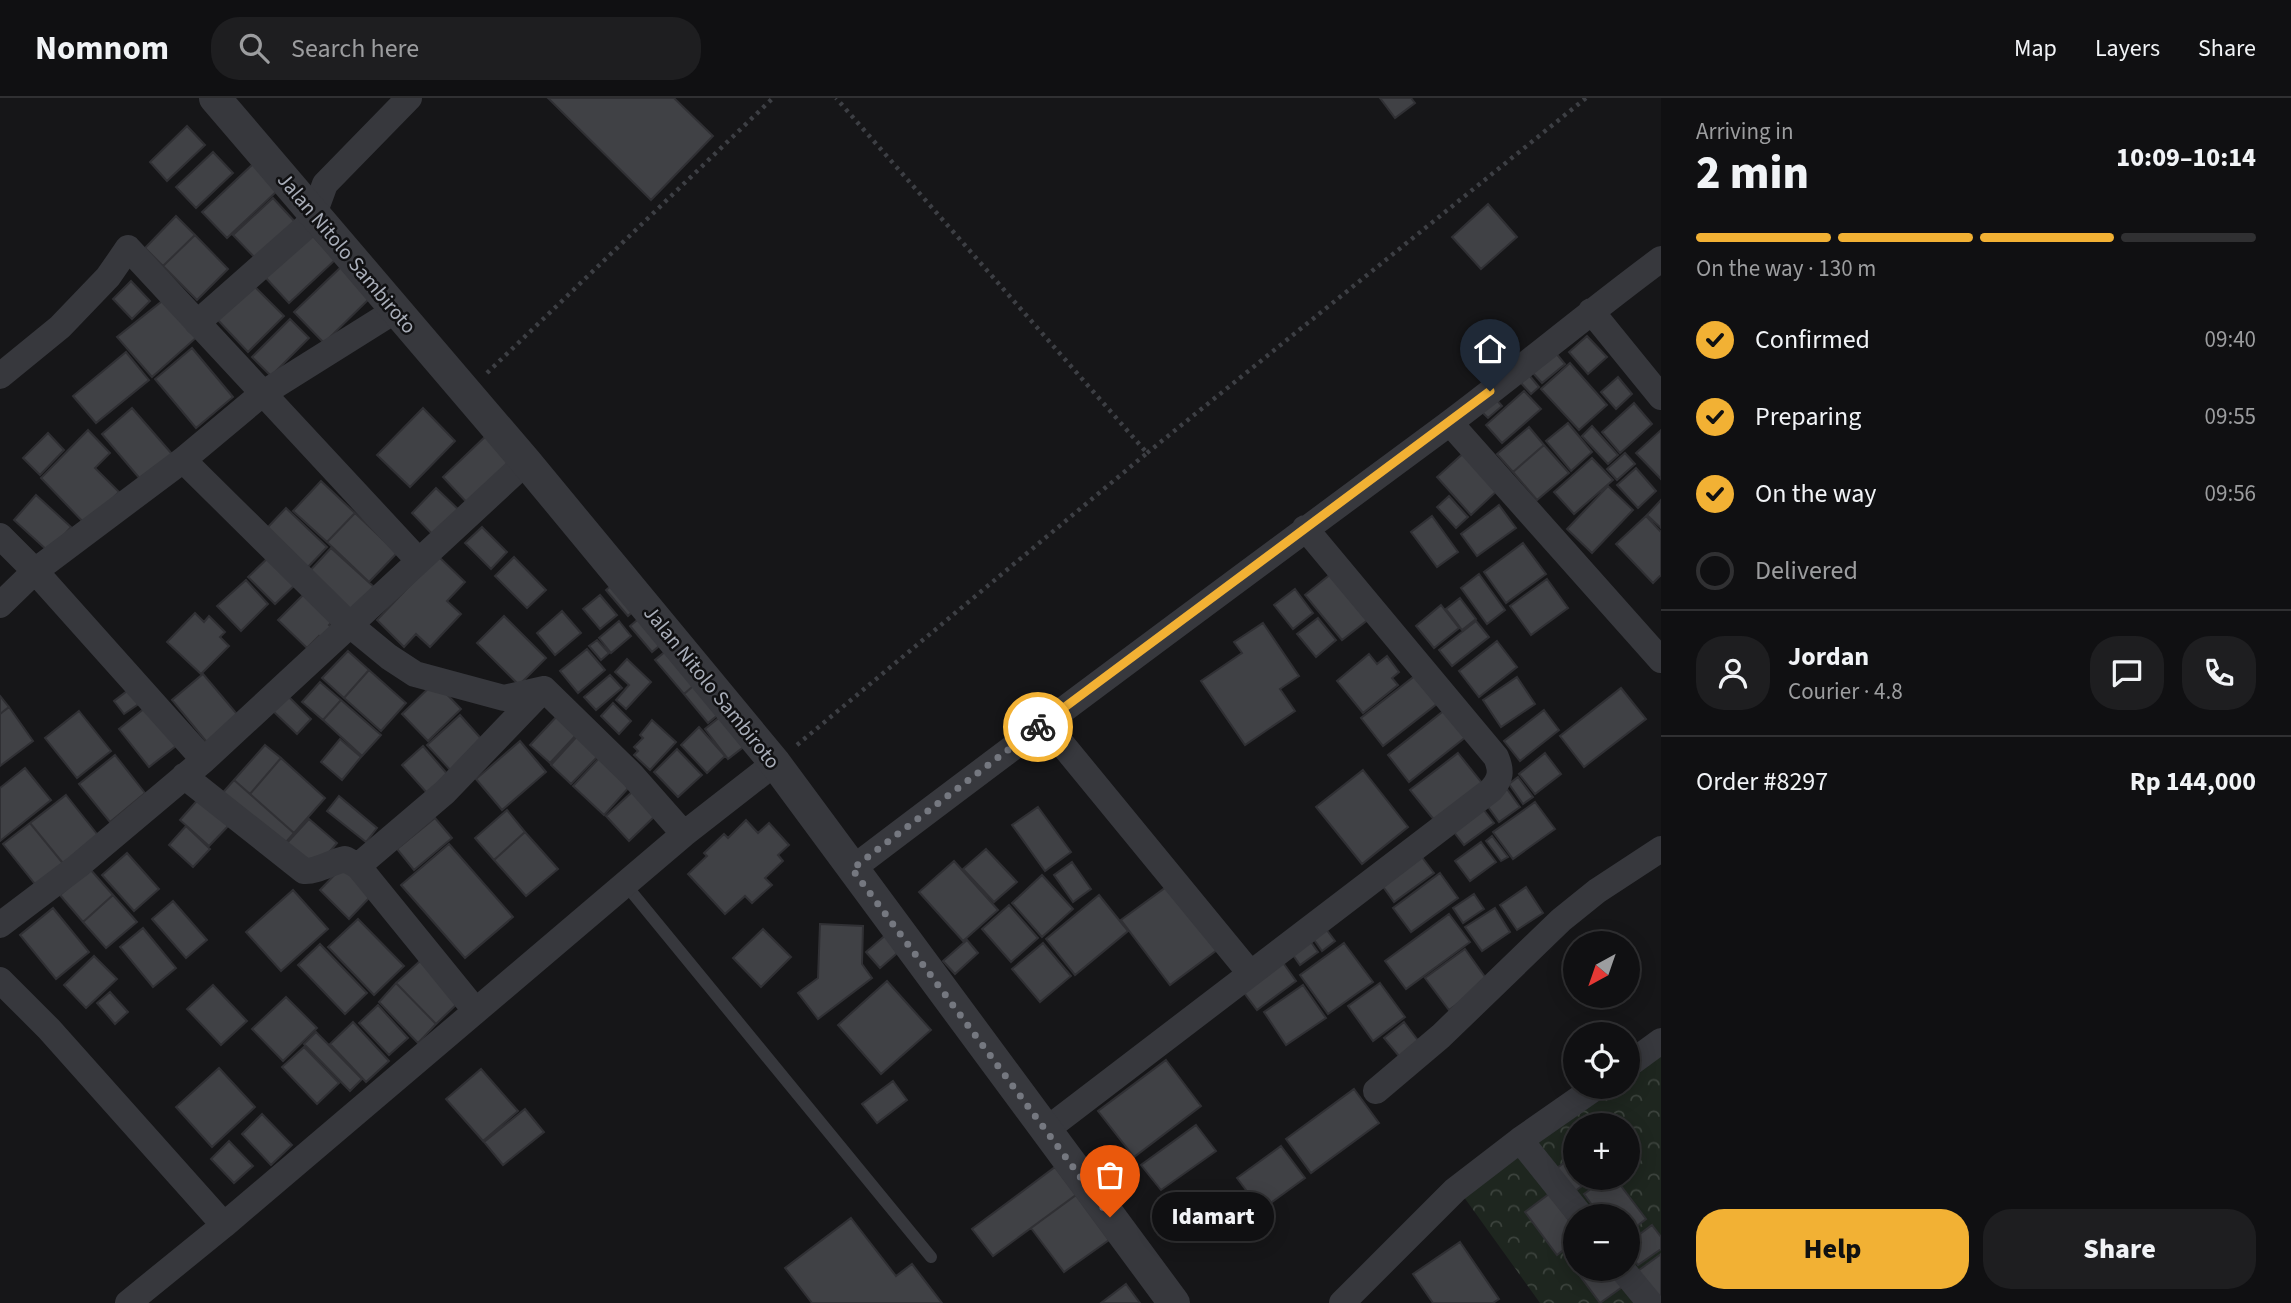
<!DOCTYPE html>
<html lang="en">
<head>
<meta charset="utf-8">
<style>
  :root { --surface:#101012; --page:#1e1e20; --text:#f1f3f6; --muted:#9c9d9f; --line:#303032; --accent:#f2b134 }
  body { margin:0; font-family:"Source Sans 3",sans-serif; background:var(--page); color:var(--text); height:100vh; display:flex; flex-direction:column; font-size:26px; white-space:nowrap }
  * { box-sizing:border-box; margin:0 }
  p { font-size:23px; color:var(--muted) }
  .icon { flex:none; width:38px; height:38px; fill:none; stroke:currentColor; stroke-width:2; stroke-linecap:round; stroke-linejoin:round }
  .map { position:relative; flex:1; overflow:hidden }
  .drawer { display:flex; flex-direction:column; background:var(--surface); width:630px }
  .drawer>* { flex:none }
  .needle { width:46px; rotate:220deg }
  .tools { position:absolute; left:1563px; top:833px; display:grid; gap:14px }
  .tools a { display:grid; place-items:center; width:77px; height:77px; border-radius:50%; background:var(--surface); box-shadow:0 4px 18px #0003,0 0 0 2px var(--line); font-size:35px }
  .pin { position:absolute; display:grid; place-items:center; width:60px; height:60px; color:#fff; margin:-72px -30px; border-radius:50% 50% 50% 0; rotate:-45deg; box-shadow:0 0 7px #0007 }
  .pin .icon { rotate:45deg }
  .courier { position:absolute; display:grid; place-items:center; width:70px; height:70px; margin:-35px; border:5px solid #f2b134; border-radius:50%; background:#fff; color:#222; box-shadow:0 2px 9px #0007 }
  .bubble { position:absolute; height:49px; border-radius:24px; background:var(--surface); box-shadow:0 4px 18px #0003,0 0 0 2px var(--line); font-size:23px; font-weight:800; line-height:49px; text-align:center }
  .headline em { font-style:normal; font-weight:800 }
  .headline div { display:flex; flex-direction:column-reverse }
  .headline { display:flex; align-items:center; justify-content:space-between; height:119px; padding:0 35px }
  h1 { font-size:46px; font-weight:800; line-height:52px }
  .bar { display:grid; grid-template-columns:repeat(4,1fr); gap:10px 7px; align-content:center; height:84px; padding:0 35px }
  .bar i { height:9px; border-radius:5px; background:var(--line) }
  .bar .active { background:var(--accent) }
  .bar p { grid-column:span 4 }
  .line { display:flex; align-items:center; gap:18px; padding:0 35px; border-top:2px solid var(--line) }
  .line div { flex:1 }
  .round { display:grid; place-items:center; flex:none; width:74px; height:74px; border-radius:28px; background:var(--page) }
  ol { padding:0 35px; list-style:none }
  li { display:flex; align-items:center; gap:21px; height:77px }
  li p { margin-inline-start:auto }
  li .icon { padding:7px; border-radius:50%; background:var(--accent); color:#111; stroke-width:4 }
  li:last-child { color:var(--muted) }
  li i { width:38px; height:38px; border:4px solid var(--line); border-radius:50% }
  .action { display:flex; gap:14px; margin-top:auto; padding:14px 35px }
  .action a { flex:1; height:80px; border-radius:28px; background:var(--accent); color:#111; font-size:28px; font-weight:800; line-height:80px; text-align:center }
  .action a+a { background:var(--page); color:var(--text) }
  header { display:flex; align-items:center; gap:42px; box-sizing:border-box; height:98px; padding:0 35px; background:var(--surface); border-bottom:2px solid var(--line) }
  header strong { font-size:33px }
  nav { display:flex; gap:38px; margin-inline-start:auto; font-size:24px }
  .search { width:490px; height:63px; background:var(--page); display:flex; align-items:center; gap:18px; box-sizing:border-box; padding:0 24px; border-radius:28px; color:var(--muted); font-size:26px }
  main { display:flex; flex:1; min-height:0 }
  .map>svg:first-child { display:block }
  .forest { fill:url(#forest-crowns); fill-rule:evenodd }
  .building { fill:#404145; stroke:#303034; stroke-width:2 }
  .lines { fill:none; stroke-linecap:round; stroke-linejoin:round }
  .path { stroke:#3d3f44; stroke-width:4.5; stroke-dasharray:3.5 5; stroke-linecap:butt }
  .service { stroke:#37383d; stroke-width:12 }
  .minor { stroke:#37383d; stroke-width:26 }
  .tertiary { stroke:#37383d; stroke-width:32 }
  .done { stroke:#757880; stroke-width:7; stroke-dasharray:0 12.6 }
  .route { stroke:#f2b134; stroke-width:9 }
  .labels { text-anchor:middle; stroke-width:5; stroke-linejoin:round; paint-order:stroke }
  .street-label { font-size:21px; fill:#a8adb8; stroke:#111113 }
</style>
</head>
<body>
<header>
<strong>Nomnom</strong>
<div class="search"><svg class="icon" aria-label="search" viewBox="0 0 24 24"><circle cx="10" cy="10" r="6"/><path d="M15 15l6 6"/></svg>Search here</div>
<nav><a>Map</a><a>Layers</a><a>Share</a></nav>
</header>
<main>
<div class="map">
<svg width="1661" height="1205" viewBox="0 0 1661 1205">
  <defs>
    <pattern id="forest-crowns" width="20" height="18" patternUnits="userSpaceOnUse" patternTransform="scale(1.75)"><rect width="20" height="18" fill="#1e261f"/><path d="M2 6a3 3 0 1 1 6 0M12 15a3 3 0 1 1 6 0" fill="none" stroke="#3c433d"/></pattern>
  </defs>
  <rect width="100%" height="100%" fill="#161618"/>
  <path class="forest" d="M1661,944V1205H1540L1461,1095L1602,989H1628V969ZM1575,1027H1628V1080H1575ZM1575,1118H1628V1171H1575Z"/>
  <path class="building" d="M548,0H674L713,38L651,102Z
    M1380,0H1411L1415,5L1395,20Z
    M187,28L205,47L167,83L150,64Z
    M213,54L233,75L196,110L176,89Z
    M253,66L278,92L227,140L202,114Z
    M273,100L297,126L258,163L233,137Z
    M1488,106L1517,139L1481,171L1452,139Z
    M176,118L195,137L163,168L145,150Z
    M195,137L228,171L197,202L163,168Z
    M312,137L335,162L289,205L265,179Z
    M341,169L371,199L324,245L294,214Z
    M131,183L150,203L132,221L113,201Z
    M251,185L284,218L248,254L216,220Z
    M166,200L198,238L152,279L117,239Z
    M290,221L309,240L271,278L252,259Z
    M1587,238L1607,259L1588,276L1569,254Z
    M192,250L233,299L196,330L155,281Z
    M126,254L149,282L96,325L73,298Z
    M1555,254L1565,266L1542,285L1532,274Z
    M1570,265L1607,307L1579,332L1541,291Z
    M1529,277L1539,289L1531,296L1521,285Z
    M1618,279L1632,296L1616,311L1601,294Z
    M1524,293L1541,311L1502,345L1486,327Z
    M1495,300L1502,308L1488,320L1481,313Z
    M1634,305L1652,326L1620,355L1602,334Z
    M132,310L172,356L141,382L102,336Z
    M423,310L455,343L410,389L377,357Z
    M1568,325L1592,354L1571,373L1546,343Z
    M1592,328L1618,357L1608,366L1582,338Z
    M1529,329L1544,347L1513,374L1497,356Z
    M88,332L110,355L95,370L119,394L86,427L41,380Z
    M1661,332V381L1636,355Z
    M48,335L64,352L40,377L23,360Z
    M489,335L518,366L472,410L443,379Z
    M1544,347L1569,375L1537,402L1513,374Z
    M1467,352L1501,389L1471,417L1437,379Z
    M1625,355L1635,366L1617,382L1607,371Z
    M1592,360L1613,382L1574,416L1554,394Z
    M1636,370L1656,393L1638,410L1617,387Z
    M321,383L355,415L327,444L293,413Z
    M1608,388L1633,412L1592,455L1567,431Z
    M436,390L462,415L436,440L412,415Z
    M36,397L71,429L49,454L14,422Z
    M1449,398L1468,419L1456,430L1437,409Z
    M1661,402V430L1647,417Z
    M1499,407L1516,430L1477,458L1461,436Z
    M286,410L327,449L306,471L266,431Z
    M355,415L397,455L369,484L327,444Z
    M1432,418L1458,454L1437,469L1411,434Z
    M1646,418L1661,434V477L1653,485L1616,446Z
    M482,429L507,454L491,471L465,445Z
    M1523,445L1546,476L1506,505L1484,474Z
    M331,450L374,489L349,515L307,476Z
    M272,456L299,483L275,506L248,479Z
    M438,458L465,484L447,503L461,516L430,549L416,536L404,549L377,522Z
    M514,459L546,492L527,510L495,478Z
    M1337,471L1374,517L1342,542L1305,497Z
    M1479,476L1505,512L1487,526L1461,490Z
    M619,481L640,507L628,518L606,492Z
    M1547,481L1568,510L1531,537L1510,508Z
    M246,482L268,506L241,533L217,508Z
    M309,491L337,519L329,527L336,534L326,545L319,538L307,550L278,522Z
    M1295,491L1313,515L1293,531L1274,507Z
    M600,497L617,517L600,531L583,511Z
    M1460,500L1476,521L1462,532L1446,511Z
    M1441,507L1459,530L1434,550L1416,528Z
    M562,513L581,535L555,557L537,535Z
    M648,513L670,539L652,554L630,528Z
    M195,515L204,524L209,518L225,534L220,539L229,548L201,576L167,544Z
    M504,518L546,560L519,587L477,545Z
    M1318,520L1336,542L1316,559L1297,536Z
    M619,523L631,538L611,555L599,540Z
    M1476,523L1489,539L1452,568L1439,552Z
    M1263,525L1299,578L1280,591L1295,613L1245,647L1201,583L1242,555L1234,544Z
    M597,542L609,555L601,562L589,548Z
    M1497,543L1517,569L1479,599L1459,573Z
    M672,548L700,582L684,596L655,562Z
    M587,551L605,572L578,595L560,573Z
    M348,553L369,572L344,600L322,580Z
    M1369,556L1377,566L1387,558L1399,574L1392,580L1398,587L1363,615L1337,583Z
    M627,561L651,584L626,611L616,602L629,587L615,574Z
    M369,572L406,605L381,633L344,600Z
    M203,576L242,622L210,648L172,602Z
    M610,577L622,590L596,612L584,599Z
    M1416,577L1438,605L1383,648L1361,620Z
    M1517,579L1535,606L1501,629L1483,602Z
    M700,582L725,611L708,625L684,596Z
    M320,584L341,602L323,622L302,604Z
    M435,584L461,611L428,643L402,616Z
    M135,587L146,601L124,616L114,603Z
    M1621,590L1646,621L1584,669L1560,638Z
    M0,598L9,609L0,616Z
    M288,598L311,621L297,636L273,613Z
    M341,602L381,637L362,658L323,622Z
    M151,605L181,644L149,669L119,631Z
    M613,605L631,623L619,636L601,618Z
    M9,609L33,643L0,668V616Z
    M1446,611L1467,638L1409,684L1388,657Z
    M1544,612L1559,632L1520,663L1504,643Z
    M79,613L111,653L77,680L45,640Z
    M726,614L750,644L728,661L705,631Z
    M559,616L578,635L550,665L530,647Z
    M460,617L485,645L453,675L427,647Z
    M652,622L676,644L650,672L634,657L638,653L634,649L643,640L640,637Z
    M699,629L725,658L707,675L681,647Z
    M580,635L601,655L571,686L551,667Z
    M340,641L361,659L342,682L321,664Z
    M520,643L546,674L502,712L476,681Z
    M265,647L281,660L250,696L234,682Z
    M423,648L449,678L428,696L402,667Z
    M677,651L702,677L678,699L654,674Z
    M604,655L631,687L604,717L573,688Z
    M1458,655L1486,690L1439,728L1410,692Z
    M1545,655L1561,676L1535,696L1519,676Z
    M115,657L145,695L110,724L79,686Z
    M281,660L325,700L294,735L250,696Z
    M25,670L51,702L0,743V690Z
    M1363,672L1408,729L1362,766L1316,709Z
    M1518,679L1533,699L1523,706L1509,686Z
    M234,682L294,735L279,752L219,699Z
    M1507,691L1520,709L1499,724L1486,706Z
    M633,693L656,717L629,743L606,718Z
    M66,697L101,741L66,769L30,725Z
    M202,697L232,724L209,748L180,722Z
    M339,698L377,730L366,744L327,713Z
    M1535,704L1555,731L1513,761L1493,734Z
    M1480,707L1494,725L1464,747L1450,729Z
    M1038,709L1071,754L1045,773L1012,727Z
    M507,712L525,734L494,762L475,740Z
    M435,720L452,740L414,772L397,751Z
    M309,721L337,745L315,771L286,746Z
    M746,722L758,735L769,725L789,747L778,757L783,763L765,780L772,787L752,805L745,798L725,816L688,776L707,758L704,755L724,736L728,740Z
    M30,725L66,769L39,791L3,746Z
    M186,728L210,751L193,769L169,747Z
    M525,734L558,771L526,798L494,762Z
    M1492,738L1508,759L1501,763L1486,743Z
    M1481,744L1496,764L1470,783L1455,763Z
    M449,746L513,819L465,860L401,787Z
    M986,751L1017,784L994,804L963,771Z
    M1418,754L1434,775L1394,804L1379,783Z
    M127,755L159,791L134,813L102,777Z
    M954,763L998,812L963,843L919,794Z
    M1072,764L1091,791L1073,804L1054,777Z
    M342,769L371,798L349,821L320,792Z
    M90,771L113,797L83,824L60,797Z
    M1440,775L1458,800L1411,834L1393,810Z
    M1042,777L1073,811L1042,839L1012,805Z
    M1169,787L1217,852L1170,887L1121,822Z
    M1526,789L1543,815L1517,832L1500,807Z
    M293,792L328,831L281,873L246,834Z
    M1474,796L1484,811L1463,825L1453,810Z
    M113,797L137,824L106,850L83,824Z
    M1099,797L1128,833L1075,877L1046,841Z
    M173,803L207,842L186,860L152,821Z
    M1009,807L1038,840L1011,864L982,831Z
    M53,810L89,854L56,881L20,837Z
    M1495,810L1510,834L1482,853L1465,829Z
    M1449,816L1470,844L1406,891L1385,863Z
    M358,821L404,868L374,897L328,849Z
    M820,826L863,828L862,866L872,880L818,921L798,895L818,880Z
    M1323,827L1335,843L1322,853L1310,836Z
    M143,830L176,870L153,889L120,849Z
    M763,831L791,859L761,889L733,860Z
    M888,835L902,851L880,870L866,854Z
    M1306,837L1318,854L1300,867L1288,850Z
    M967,842L978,855L955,876L943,863Z
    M1043,845L1071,878L1040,904L1012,871Z
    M1344,845L1373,884L1328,916L1300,877Z
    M320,846L367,895L345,916L298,867Z
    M1465,851L1488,883L1449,912L1425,880Z
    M94,858L117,881L86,910L64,887Z
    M1279,859L1296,883L1257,912L1239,888Z
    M420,863L459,904L436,926L396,885Z
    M887,883L931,932L881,976L838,927Z
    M396,885L436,926L418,945L379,904Z
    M1380,885L1405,919L1373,943L1348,908Z
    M213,887L247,923L221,947L187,911Z
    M1303,887L1326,920L1286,947L1264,914Z
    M110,894L128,914L115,926L97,905Z
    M286,899L317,930L283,963L252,931Z
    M378,907L408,940L389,957L359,925Z
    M353,924L389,963L366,984L330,946Z
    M1404,924L1423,949L1404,964L1384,940Z
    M316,934L362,981L350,993L304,946Z
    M304,949L339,985L317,1006L282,969Z
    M1166,962L1201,1008L1134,1059L1098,1013Z
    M219,970L255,1009L212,1049L176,1009Z
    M481,971L518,1013L483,1043L446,1001Z
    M893,983L907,1002L877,1025L862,1006Z
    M1354,991L1379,1025L1311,1075L1286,1041Z
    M525,1011L544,1034L503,1067L484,1044Z
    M262,1016L292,1047L271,1067L242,1036Z
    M1196,1027L1216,1053L1161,1092L1141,1067Z
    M229,1043L253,1068L234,1085L211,1061Z
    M1281,1048L1305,1080L1261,1112L1237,1080Z
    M1572,1059L1575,1063V1080H1588L1590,1082L1571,1096L1553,1073Z
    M1055,1069L1076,1097L993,1158L972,1131Z
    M1606,1080H1615L1646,1121L1628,1135V1118H1600L1584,1096Z
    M1549,1096L1575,1130V1143L1557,1157L1525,1114Z
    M1076,1097L1109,1142L1064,1174L1031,1130Z
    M851,1120L896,1178L912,1166L942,1205H812L785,1170Z
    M1652,1127L1661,1139V1151L1638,1167L1628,1153V1145Z
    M1460,1144L1499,1201L1493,1205H1433L1413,1176Z
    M1661,1156V1205L1635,1175Z
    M1575,1158V1171H1613L1625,1187L1600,1205L1569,1163Z
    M1126,1186L1140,1205H1101Z"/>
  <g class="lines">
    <path class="path" d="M487,275L773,0
      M1147,355L1586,0
      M797,647L1147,355L836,0"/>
    <path class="service" d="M625,786L931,1159"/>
    <path class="minor" d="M314,116L325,86L409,0
      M1591,213L1661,299
      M197,225L317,119
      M0,278L60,229L108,179L128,150L419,463
      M1450,325L1661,562
      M183,362L350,527L389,559L415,576L504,600L544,591L632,677L684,736
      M0,438L35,473L204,662
      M0,507L35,473L183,362L262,296L396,212
      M1044,624L1250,875
      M184,678L304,773C317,774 331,764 345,761L358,768L475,912
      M358,768L445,694L544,591
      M852,771C1049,621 1248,474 1447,327C1519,273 1588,215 1661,161
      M0,827L78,768L204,662L526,364
      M0,882L49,931L224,1127
      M1628,967L1661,943
      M1376,993L1441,938L1561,822L1597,793L1661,751
      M1046,1032L1491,692C1501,681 1502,673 1496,659L1305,430
      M1520,1042L1581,1118
      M1622,1171L1650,1205
      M128,1205L224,1127L684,736L775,665
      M1342,1205L1455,1092L1520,1042L1596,989"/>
    <path class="tertiary" d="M215,0L526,364L775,665L1174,1205"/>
  </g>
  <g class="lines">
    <path class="done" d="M1038,629L852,771L1110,1119"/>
    <path class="route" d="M1038,629L1490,293"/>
  </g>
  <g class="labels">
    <g class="street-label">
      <text transform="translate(347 155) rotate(50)" y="7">Jalan Nitolo Sambiroto</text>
      <text transform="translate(712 589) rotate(51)" y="7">Jalan Nitolo Sambiroto</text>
    </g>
  </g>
</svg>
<div class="tools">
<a><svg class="needle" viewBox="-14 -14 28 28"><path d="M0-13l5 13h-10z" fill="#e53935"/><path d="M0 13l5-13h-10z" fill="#9c9d9f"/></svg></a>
<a><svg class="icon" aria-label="locate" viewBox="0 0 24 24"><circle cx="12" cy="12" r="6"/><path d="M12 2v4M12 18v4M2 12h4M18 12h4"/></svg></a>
<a>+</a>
<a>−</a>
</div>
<div class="pin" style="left:1110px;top:1119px;background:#ea580c"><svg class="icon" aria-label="bag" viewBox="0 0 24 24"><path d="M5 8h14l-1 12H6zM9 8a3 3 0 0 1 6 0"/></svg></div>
<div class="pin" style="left:1490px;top:293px;background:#1f2937"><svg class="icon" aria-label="home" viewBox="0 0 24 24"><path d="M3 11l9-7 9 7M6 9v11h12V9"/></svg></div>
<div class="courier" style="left:1038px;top:629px"><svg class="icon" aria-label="bike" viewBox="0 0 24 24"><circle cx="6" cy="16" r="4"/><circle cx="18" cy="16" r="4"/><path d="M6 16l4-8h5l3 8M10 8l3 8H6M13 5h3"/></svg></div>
<div class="bubble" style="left:1152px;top:1094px;width:122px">Idamart</div>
</div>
<section class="drawer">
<div class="headline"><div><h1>2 min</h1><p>Arriving in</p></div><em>10:09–10:14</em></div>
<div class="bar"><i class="active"></i><i class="active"></i><i class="active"></i><i></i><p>On the way · 130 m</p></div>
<ol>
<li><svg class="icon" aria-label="check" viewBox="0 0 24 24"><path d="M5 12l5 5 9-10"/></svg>Confirmed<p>09:40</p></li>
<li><svg class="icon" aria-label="check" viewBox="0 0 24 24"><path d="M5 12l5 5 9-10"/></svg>Preparing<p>09:55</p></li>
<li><svg class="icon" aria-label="check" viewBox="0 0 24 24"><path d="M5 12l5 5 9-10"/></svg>On the way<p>09:56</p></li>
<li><i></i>Delivered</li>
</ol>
<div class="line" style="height:126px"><a class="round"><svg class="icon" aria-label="person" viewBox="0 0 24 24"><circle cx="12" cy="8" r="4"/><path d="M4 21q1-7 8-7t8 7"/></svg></a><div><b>Jordan</b><p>Courier · 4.8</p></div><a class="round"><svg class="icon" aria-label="chat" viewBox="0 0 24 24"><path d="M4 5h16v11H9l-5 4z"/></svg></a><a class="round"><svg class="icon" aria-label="phone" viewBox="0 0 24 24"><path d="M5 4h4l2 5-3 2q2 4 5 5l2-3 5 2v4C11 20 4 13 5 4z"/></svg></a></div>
<div class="line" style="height:91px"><div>Order #8297</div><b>Rp 144,000</b></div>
<div class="action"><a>Help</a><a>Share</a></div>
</section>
</main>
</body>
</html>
